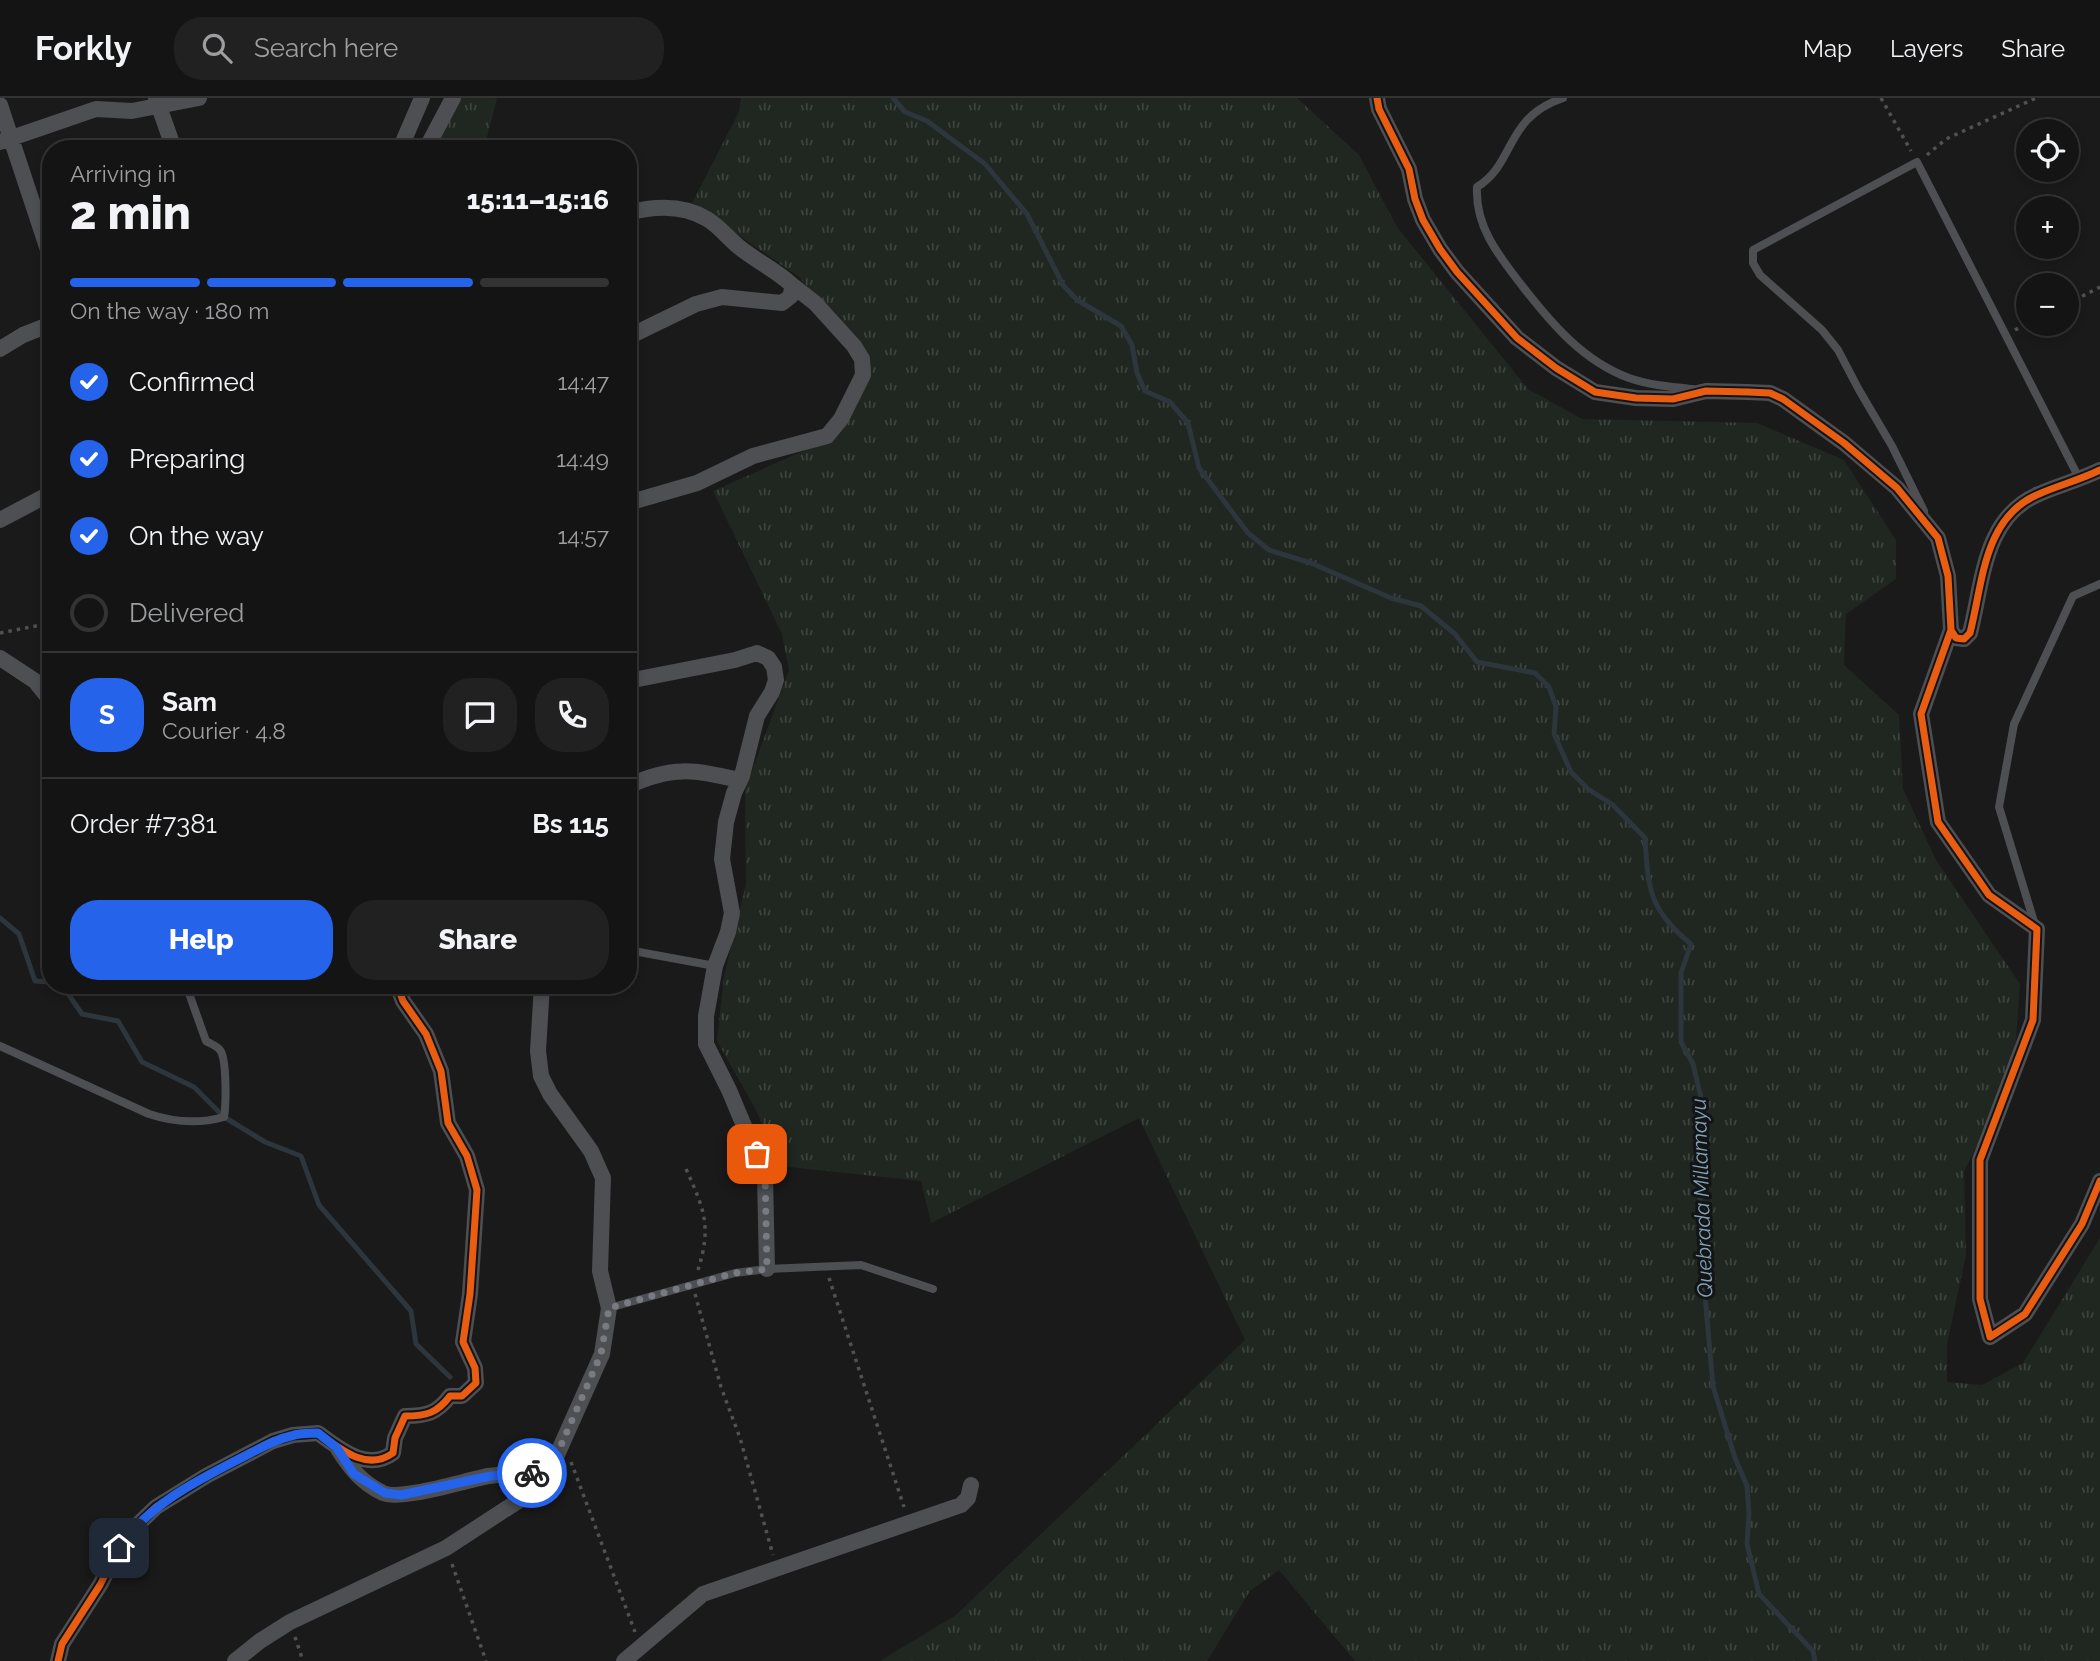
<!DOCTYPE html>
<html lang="en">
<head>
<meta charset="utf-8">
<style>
  :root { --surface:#141414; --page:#212122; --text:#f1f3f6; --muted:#9d9ea0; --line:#333334; --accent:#2563eb }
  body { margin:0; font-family:Raleway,sans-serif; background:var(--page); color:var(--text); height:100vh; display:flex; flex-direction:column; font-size:26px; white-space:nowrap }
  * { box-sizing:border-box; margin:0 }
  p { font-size:23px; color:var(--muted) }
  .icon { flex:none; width:38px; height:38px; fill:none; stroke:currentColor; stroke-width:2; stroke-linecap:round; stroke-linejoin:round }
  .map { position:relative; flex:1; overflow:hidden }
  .drawer { position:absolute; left:42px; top:42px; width:595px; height:854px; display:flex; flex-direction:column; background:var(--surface); border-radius:28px; box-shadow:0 4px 10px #0003,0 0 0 2px var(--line) }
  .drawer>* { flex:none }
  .buttons { position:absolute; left:2016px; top:21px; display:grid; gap:14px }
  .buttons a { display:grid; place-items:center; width:63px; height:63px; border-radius:50%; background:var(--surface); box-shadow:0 4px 10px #0003,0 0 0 2px var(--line); font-size:35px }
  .pin { position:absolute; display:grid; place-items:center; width:60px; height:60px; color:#fff; margin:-30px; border-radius:14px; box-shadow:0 4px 10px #0006 }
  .courier { position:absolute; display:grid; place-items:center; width:70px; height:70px; margin:-35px; border:5px solid #2563eb; border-radius:50%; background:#fff; color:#222; box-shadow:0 2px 9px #0007 }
  .headline em { font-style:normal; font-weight:800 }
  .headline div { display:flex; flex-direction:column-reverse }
  .headline { display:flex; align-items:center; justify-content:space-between; height:119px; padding:0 28px }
  h1 { font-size:46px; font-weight:800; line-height:52px }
  .bar { display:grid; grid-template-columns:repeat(4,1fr); gap:10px 7px; align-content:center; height:84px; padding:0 28px }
  .bar i { height:9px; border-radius:5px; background:var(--line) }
  .bar .current { background:var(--accent) }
  .bar p { grid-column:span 4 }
  .line { display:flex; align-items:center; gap:18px; padding:0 28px; border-top:2px solid var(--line) }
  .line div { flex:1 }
  .round { display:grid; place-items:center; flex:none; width:74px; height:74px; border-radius:28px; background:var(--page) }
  ol { padding:0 28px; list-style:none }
  li { display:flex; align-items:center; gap:21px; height:77px }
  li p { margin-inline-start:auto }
  li .icon { padding:7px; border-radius:50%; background:var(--accent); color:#fff; stroke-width:4 }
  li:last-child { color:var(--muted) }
  li i { width:38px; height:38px; border:4px solid var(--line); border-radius:50% }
  .action { display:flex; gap:14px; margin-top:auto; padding:14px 28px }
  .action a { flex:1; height:80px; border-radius:28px; background:var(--accent); color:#fff; font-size:28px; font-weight:800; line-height:80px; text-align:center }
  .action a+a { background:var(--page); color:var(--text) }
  header { display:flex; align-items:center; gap:42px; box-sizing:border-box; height:98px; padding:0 35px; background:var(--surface); border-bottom:2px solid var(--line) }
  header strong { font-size:33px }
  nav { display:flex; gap:38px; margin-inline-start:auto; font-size:24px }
  .search { width:490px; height:63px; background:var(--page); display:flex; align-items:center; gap:18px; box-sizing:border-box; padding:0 24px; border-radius:28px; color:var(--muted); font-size:26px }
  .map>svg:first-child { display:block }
  .grass { fill:url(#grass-tufts) }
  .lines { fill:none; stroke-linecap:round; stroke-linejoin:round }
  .stream { stroke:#2c363c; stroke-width:5 }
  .path { stroke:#505154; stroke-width:3.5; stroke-dasharray:3.5 5; stroke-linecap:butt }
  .lane { stroke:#4d4f53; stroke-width:8 }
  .street { stroke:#4d4f53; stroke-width:16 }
  .cycleway-casing { stroke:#131416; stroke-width:11 }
  .cycleway { stroke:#e95d12; stroke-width:7 }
  .done { stroke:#787c82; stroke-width:7; stroke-dasharray:0 12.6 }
  .route { stroke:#2563eb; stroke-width:9 }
  .labels { text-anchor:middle; stroke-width:6; stroke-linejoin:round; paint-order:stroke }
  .water-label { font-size:21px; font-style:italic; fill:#82a2b5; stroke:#131416 }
</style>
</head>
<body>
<header>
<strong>Forkly</strong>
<div class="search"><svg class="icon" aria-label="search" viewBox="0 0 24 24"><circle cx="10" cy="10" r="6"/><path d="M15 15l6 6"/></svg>Search here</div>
<nav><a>Map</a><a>Layers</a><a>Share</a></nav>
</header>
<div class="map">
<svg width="2100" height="1563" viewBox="0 0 2100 1563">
  <defs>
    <pattern id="grass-tufts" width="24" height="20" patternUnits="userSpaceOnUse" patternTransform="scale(1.75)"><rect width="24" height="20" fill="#1f2720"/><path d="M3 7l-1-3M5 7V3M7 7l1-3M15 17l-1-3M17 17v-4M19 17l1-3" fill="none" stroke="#3d443e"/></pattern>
  </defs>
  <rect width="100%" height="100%" fill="#1a1a1a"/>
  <path class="grass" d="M456,0H497L484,51H437Z
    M741,0H1297L1359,57L1397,129L1528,291L1582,321L1757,325L1844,362L1896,442V481L1846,516L1844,567L1899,617L1903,691L1936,762L2020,886L2014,971L1964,1074L1966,1157L1947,1246V1284L1982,1287L2023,1265L2100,1140V1563H1355L1279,1472L1250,1493L1207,1563H880L956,1517L1245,1242L1139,1020L931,1125L921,1083L780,1068L756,1012L717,943L724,879L746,786L745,692L789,572L782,536L713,393L828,342L862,258L799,179L692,105L739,14Z"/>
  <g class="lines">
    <path class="stream" d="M893,0L905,14L927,23L985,66L1027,116L1063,187L1077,202L1121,228L1132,247L1137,275L1145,293L1170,304L1188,325L1199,370L1248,435L1269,452L1311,465L1391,500L1421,508L1455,536L1477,564L1535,575L1549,589L1556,609L1554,636L1571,674L1588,691L1613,707L1645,740C1648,791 1649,812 1691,846L1681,875V944L1693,966L1702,1004L1699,1072L1703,1175L1713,1288L1735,1360L1747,1388L1749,1416L1747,1446L1759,1496L1813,1553L1815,1563
      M0,820L19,836L35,883L51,884
      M62,887L82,916L118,923L142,964L194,989L224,1019L265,1044L301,1058L319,1107L411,1213L416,1246L450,1279"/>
    <path class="path" d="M1881,0L1911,53
      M1927,57L1946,41L2036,0
      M2067,206L2100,189
      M2015,232L2028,225
      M0,535L51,525
      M686,1071C704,1111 712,1128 698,1172
      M829,1180L904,1409
      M695,1196L721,1289L740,1340L773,1457
      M571,1364L635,1534
      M452,1466L486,1563
      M295,1539L303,1563"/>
    <path class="lane" d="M1563,0C1504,20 1516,65 1477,89C1475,130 1500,159 1523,189C1552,226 1583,263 1629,280C1649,287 1671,289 1692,291
      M1924,413L1892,348L1859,292L1838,252L1822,232L1760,177L1753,165V152L1917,64L2080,382
      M2035,827L1999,709L2014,626L2073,498L2100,486
      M628,852L715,868
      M0,948L149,1016C173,1024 199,1026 224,1019C226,1007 227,961 220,952C217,948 211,946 206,943L186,887
      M609,1210L735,1175L767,1171L861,1167L933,1191"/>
    <path class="street" d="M156,0L174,51
      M1377,0L1379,11L1409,71L1415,101L1423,122L1440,151L1457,174L1517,240L1556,270L1595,294L1636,300L1673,301L1706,293L1748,294L1770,295L1783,301L1844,345L1897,390L1938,440L1948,478L1951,532L1956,540L1964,541L1970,535C1983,485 1983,419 2039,396C2059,387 2080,382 2100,372
      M0,7L51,161
      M0,44L96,11L132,13L199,0
      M400,51L422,0
      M426,51L453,0
      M628,115C654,108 682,106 707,121C719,128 728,140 739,149C756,163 776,172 792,187L791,198L782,205L722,199L696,206L628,239
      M0,251L23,237L51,226
      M628,405L697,385L753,358L827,338L841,321L863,277L862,261L854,248L815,205L792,187
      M0,422L51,395
      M1951,532L1921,616L1938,724L1989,797L2037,831L2033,922L1980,1062V1201L1990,1239L2025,1216L2082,1126L2100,1083
      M0,560L35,583L51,603
      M628,583L735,562L757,555L768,560L774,569L776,582L772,594L757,618L742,678L734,695L726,724L722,761L732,815L728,834L715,868L706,918V946L729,992L765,1078L767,1171
      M628,688C673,667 694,672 740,682
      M338,1351C350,1370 362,1385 383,1395C401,1403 466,1382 489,1378C509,1375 528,1375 548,1377
      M58,1563L62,1546L100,1487L119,1450L130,1434L156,1409L206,1378L273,1343L293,1337L318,1335C340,1351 367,1374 393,1355L395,1340L405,1318C427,1318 437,1315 450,1298H462L476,1285L475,1270L463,1244L470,1196L477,1092L467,1058L448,1025L441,973L426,936L403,903L397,887
      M235,1563L260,1543L290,1524L446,1450L535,1392L548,1377L602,1256L609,1210L600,1173L603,1080L591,1053L550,996L541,978L538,953L542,887
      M624,1563L703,1496L961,1407L968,1400L971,1387"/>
    <g class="cycleway-casing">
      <path id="cycleway" d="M1377,0L1379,11L1409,71L1415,101L1423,122L1440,151L1457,174L1517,240L1556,270L1595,294L1636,300L1673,301L1706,293L1748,294L1770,295L1783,301L1844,345L1897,390L1938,440L1948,478L1951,532L1956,540L1964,541L1970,535C1983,485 1983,419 2039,396C2059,387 2080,382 2100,372
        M1951,532L1921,616L1938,724L1989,797L2037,831L2033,922L1980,1062V1201L1990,1239L2025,1216L2082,1126L2100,1083
        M58,1563L62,1546L100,1487L119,1450L130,1434L156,1409L206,1378L273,1343L293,1337L318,1335C340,1351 367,1374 393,1355L395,1340L405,1318C427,1318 437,1315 450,1298H462L476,1285L475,1270L463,1244L470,1196L477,1092L467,1058L448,1025L441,973L426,936L403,903L397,887"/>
    </g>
    <use href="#cycleway" class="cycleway"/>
  </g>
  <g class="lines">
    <path class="done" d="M532,1375L548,1377L601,1256L609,1210L735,1175L767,1171L765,1078L757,1056"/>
    <path class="route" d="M119,1450C148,1407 196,1383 241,1360C257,1352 273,1342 291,1338C299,1335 309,1335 318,1335L337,1350L354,1376L385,1395L401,1397L491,1378L532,1375"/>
  </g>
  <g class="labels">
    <g class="water-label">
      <text transform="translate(1702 1100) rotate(-92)" y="7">Quebrada Millamayu</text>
    </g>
  </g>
</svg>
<div class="buttons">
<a><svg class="icon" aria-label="locate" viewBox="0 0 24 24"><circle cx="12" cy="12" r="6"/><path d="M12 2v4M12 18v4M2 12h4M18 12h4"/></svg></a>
<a>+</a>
<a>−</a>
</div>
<div class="pin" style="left:757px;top:1056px;background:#ea580c"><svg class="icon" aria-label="bag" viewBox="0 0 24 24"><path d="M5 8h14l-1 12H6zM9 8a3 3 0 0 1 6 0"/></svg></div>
<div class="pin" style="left:119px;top:1450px;background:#1f2937"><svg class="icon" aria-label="home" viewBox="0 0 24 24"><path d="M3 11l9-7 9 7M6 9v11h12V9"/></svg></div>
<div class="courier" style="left:532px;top:1375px"><svg class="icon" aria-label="bike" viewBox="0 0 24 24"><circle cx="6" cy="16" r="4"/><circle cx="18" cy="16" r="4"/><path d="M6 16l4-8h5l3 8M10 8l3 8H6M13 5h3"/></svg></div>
<section class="drawer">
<div class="headline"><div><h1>2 min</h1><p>Arriving in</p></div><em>15:11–15:16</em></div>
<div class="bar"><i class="current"></i><i class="current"></i><i class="current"></i><i></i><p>On the way · 180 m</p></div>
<ol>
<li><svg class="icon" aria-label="check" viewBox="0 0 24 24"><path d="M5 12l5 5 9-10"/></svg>Confirmed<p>14:47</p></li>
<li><svg class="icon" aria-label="check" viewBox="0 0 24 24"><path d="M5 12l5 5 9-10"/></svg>Preparing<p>14:49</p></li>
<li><svg class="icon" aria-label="check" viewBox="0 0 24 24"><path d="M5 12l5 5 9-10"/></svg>On the way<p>14:57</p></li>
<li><i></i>Delivered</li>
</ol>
<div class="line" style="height:126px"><b class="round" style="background:var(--accent);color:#fff">S</b><div><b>Sam</b><p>Courier · 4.8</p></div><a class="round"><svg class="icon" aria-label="chat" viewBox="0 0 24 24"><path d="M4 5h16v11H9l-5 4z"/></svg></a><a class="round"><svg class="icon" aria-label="phone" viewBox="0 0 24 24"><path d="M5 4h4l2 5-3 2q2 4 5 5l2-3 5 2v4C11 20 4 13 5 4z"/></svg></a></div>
<div class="line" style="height:91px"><div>Order #7381</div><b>Bs 115</b></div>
<div class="action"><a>Help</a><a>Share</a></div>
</section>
</div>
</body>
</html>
